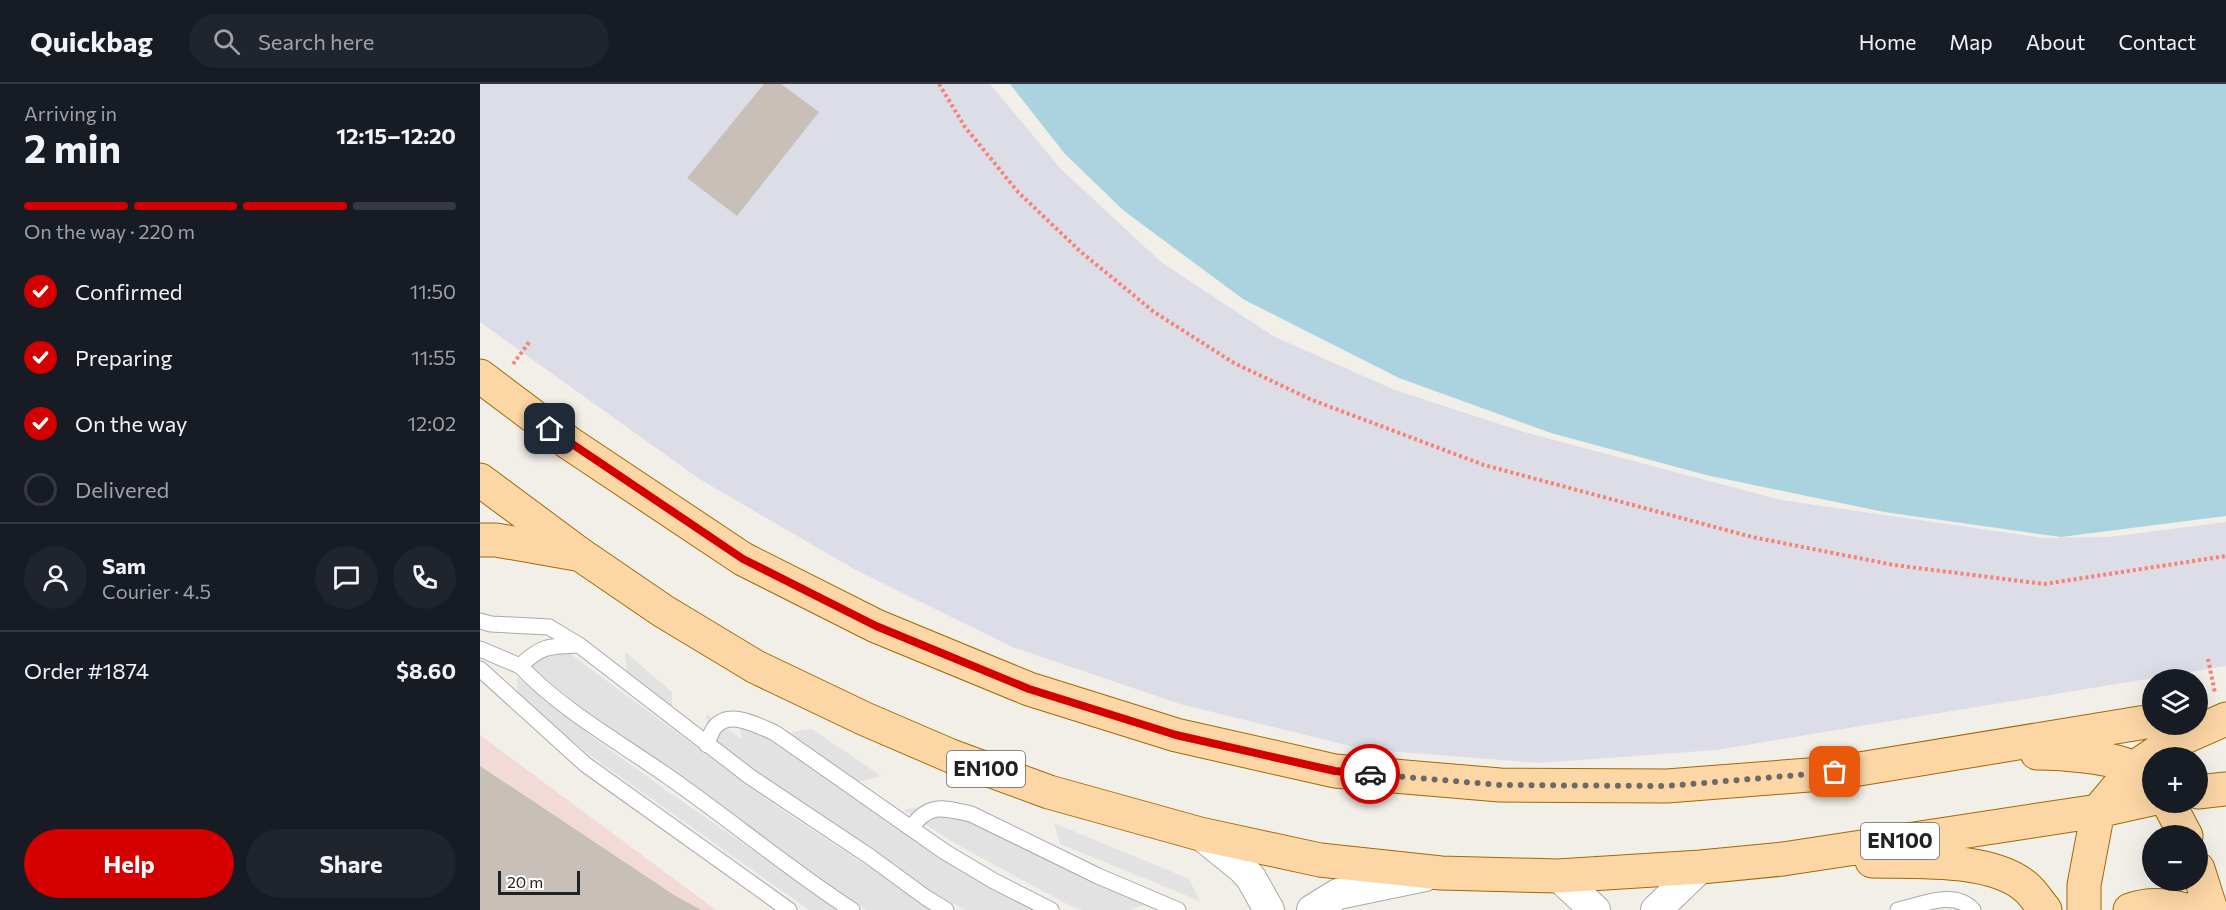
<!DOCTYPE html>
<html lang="en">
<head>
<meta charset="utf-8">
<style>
  :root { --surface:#171b24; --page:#20242c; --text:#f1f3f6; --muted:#9ea1a6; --line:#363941; --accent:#d40000 }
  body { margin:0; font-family:Commissioner,sans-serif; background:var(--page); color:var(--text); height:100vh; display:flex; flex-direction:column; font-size:22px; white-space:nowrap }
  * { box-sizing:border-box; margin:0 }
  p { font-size:20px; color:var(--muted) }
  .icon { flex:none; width:33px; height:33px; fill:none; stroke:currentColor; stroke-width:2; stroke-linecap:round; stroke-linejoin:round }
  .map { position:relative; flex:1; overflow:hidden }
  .details { display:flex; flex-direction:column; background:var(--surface); width:480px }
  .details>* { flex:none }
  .buttons { position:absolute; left:1662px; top:585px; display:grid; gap:12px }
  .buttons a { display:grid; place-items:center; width:66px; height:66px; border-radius:50%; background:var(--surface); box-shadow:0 6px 24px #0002; font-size:30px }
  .scale { position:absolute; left:18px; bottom:15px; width:82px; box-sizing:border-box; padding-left:6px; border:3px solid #222; border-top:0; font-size:16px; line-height:21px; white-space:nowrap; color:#222; -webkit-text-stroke:4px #fff; paint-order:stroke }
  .pin { position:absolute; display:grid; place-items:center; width:51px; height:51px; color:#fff; margin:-26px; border-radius:12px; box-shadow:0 3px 9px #0006 }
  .courier { position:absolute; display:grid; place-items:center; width:60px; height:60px; margin:-30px; border:4px solid #d40000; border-radius:50%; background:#fff; color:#222; box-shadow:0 2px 8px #0007 }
  .head em { font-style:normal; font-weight:700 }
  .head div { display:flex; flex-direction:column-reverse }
  .head { display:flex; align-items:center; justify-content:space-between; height:102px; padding:0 24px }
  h1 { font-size:39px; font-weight:700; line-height:45px }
  .bar { display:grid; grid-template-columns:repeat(4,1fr); gap:9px 6px; align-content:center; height:72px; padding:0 24px }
  .bar i { height:8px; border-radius:4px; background:var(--line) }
  .bar .active { background:var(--accent) }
  .bar p { grid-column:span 4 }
  .line { display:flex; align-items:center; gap:15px; padding:0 24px; border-top:2px solid var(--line) }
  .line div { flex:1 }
  .round { display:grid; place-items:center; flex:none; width:63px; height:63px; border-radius:32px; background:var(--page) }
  ol { padding:0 24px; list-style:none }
  li { display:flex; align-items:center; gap:18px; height:66px }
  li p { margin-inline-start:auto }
  li .icon { padding:6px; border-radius:50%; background:var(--accent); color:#fff; stroke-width:4 }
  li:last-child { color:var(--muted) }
  li i { width:33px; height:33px; border:3px solid var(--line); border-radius:50% }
  .button { display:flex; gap:12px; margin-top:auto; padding:12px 24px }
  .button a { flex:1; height:69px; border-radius:36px; background:var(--accent); color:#fff; font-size:24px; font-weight:700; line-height:69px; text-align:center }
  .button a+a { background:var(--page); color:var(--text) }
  header { display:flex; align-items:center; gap:36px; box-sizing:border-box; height:84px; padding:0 30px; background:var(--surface); border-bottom:2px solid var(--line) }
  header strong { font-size:28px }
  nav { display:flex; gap:33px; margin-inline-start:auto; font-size:21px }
  .search { width:420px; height:54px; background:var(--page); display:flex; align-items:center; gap:15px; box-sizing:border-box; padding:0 21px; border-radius:33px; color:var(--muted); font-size:22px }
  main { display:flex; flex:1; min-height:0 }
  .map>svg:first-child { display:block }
  .commercial { fill:#f2dad9 }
  .parking { fill:#e2e2e2 }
  .plaza { fill:#dddde8 }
  .water { fill:#aad3df }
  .building { fill:#c7bfb8 }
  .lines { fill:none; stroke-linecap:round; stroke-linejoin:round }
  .lane-casing { stroke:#a9a9a9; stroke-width:17 }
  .street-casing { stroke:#a9a9a9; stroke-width:32 }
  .primary-casing { stroke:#a06b00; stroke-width:35 }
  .path { stroke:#fa8072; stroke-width:4; stroke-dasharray:3 3; stroke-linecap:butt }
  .lane { stroke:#fff; stroke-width:15 }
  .street { stroke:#fff; stroke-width:30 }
  .primary { stroke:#fcd6a4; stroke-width:33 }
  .done { stroke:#6b6a68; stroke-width:6; stroke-dasharray:0 10.8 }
  .route { stroke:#d40000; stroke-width:8 }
  .labels { text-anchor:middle; stroke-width:4.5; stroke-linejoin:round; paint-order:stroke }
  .shield { fill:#fff; stroke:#646464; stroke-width:1.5 }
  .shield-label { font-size:21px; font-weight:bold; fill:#222 }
</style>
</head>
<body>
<header>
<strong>Quickbag</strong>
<div class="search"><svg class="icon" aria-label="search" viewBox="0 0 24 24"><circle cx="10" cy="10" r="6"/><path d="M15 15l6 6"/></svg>Search here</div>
<nav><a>Home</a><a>Map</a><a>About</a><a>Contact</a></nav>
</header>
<main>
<section class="details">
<div class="head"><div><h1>2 min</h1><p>Arriving in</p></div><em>12:15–12:20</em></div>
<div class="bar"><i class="active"></i><i class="active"></i><i class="active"></i><i></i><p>On the way · 220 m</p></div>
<ol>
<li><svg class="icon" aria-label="check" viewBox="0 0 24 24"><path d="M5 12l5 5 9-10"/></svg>Confirmed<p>11:50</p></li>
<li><svg class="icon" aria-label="check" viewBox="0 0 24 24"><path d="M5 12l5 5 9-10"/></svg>Preparing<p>11:55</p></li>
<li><svg class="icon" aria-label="check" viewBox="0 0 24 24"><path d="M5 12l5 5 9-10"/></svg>On the way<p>12:02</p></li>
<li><i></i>Delivered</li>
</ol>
<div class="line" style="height:108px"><a class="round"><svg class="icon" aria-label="person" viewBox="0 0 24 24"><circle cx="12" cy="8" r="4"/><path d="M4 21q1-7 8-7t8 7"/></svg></a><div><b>Sam</b><p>Courier · 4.5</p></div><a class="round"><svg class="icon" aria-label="chat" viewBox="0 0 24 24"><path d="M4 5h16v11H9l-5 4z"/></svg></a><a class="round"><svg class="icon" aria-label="phone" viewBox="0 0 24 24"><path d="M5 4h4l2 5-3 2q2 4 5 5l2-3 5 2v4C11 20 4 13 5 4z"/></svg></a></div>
<div class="line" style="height:78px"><div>Order #1874</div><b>$8.60</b></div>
<div class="button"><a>Help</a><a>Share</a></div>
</section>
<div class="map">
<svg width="1746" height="826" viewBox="0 0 1746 826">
  <rect width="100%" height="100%" fill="#f2efe9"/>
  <path class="commercial" d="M0,651L236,826H0Z"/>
  <path class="parking" d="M145,568L192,608V630L147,594Z
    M89,569L299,724L455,826H386L260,742L108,629L39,573Z
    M37,593L111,652L187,707L359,826H329L115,675L38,614Z
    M226,630L262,655L257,633L402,733L452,765L569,826H485L446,805L230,657Z
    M332,645L401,692L378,698L306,649Z
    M473,717L523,747L672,818L650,826H602L585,819L476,760L423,726Z
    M574,739L709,795L720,817L580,760Z"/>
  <path class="plaza" d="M0,0H510L581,85L681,178L793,252L915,306L1044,348L1301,416L1564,454L1628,453L1746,438V582L1236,666L1059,679L882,665L700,620L532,563L374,485L221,396L0,238Z"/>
  <path class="water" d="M530,0H1746V432L1581,453L1404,428L1226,391L1071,349L919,294L763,215L644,127L585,70Z"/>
  <path class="building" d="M284,0H301L339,28L257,132L207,94Z
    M0,682L194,811L221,826H0Z"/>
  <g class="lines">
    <g class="lane-casing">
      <path id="lane" d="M0,537L11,540L69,543L99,561
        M0,565L40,582
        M0,585L106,681L309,826
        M227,661C229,655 231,647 235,643C249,625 279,642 295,649L465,768L514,797L571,826
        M431,744C449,718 464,724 491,730L618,792L698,826
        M372,826C306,783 247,733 183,689C134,655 81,625 40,582C62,561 70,562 99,561L269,692L389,772L445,813L466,826
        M1418,826C1442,821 1474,805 1493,826"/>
    </g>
    <g class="street-casing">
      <path id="street" d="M720,750L762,784L771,794L789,826
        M1078,792L1115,826
        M832,826L858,810L945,792
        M1176,826L1221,783"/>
    </g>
    <g class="primary-casing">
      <path id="primary" d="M0,292L89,359L263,475L396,542L549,605L696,651L855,687L1020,701L1187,702L1355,689L1672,637
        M0,396L101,471L183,527L276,583L385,635L471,672L569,708L720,750L840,776L961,789L1078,792L1221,783L1303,775L1618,727L1672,715
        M0,456H16L96,470
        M1557,669C1580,669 1636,673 1655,685C1660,688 1665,694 1669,698
        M1718,708L1746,705
        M1688,718L1706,752
        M1392,777C1436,778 1513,773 1547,804C1554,810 1559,819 1565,826
        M1718,785L1731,826
        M1604,826V801L1618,727L1654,684L1689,660L1746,635
        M1650,826C1670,819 1686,821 1706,826"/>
    </g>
    <path class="path" d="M459,0L485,43L538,108L601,168L674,228L754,279L832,316L1004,381L1272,453L1414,481L1564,500L1746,472
      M33,280L50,257
      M1728,575L1735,609"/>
    <use href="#lane" class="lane"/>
    <use href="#street" class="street"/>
    <use href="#primary" class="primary"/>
  </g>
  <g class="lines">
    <path class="done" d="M890,690L1020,701L1187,702L1355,688"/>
    <path class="route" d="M70,345L263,475L396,542L549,605L696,651L855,687L890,690"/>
  </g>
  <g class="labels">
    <g class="shield">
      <rect x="467" y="667" width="78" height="36" rx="4.5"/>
      <rect x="1381" y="739" width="78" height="36" rx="4.5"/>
    </g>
    <g class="shield-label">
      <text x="506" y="692">EN100</text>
      <text x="1420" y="764">EN100</text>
    </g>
  </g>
</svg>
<div class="buttons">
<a><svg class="icon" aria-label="layers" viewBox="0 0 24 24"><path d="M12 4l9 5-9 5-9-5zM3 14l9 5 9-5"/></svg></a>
<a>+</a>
<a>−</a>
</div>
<div class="scale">20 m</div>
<div class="pin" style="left:1355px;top:688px;background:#ea580c"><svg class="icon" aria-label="bag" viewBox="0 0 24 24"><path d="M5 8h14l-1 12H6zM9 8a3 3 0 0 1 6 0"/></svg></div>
<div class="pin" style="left:70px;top:345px;background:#1f2937"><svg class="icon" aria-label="home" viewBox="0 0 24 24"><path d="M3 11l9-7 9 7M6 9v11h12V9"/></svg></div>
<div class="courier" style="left:890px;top:690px"><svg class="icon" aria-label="car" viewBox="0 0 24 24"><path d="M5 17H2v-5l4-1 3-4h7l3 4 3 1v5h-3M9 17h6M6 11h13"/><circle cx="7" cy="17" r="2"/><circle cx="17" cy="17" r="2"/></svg></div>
</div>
</main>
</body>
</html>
